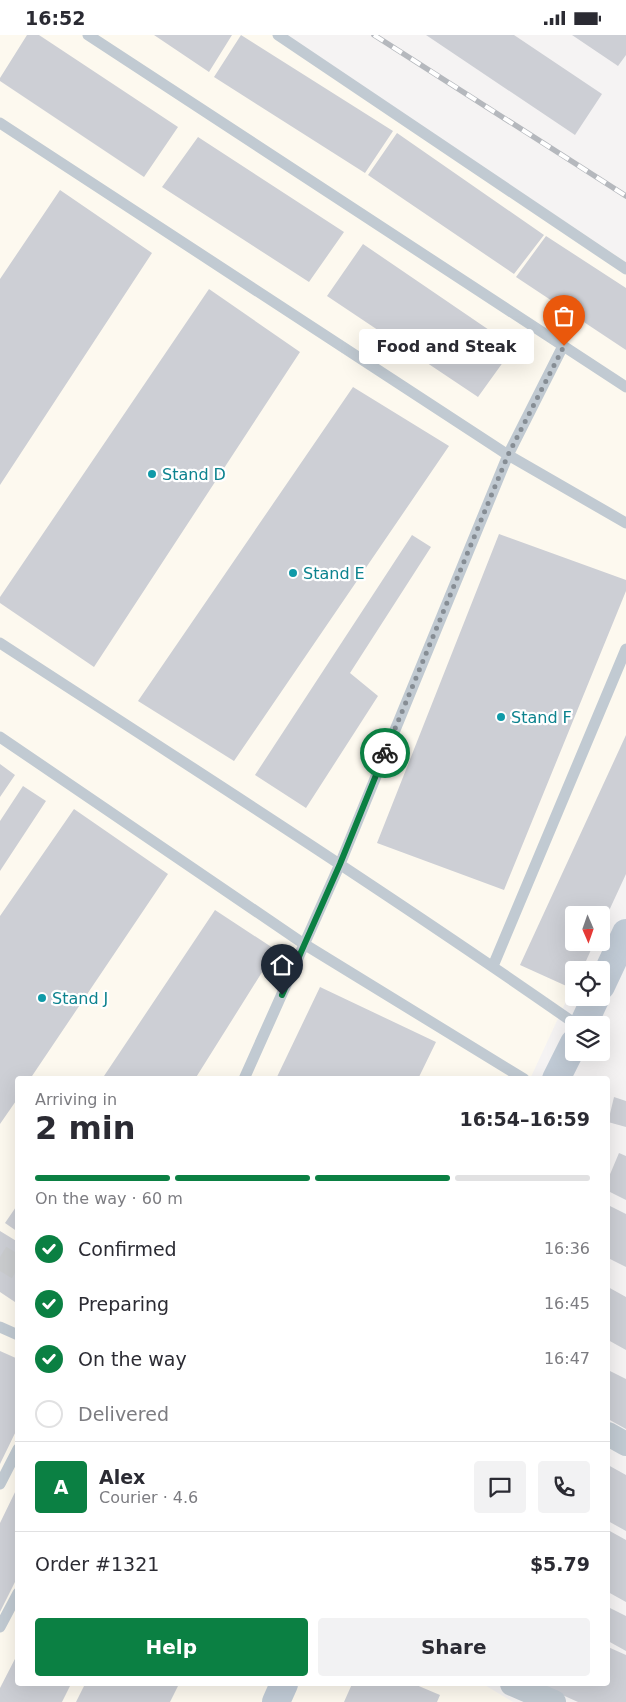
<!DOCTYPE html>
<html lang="en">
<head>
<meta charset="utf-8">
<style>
  :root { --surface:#fff; --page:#f2f2f3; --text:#2b2b33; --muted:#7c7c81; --line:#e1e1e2; --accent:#0b8043 }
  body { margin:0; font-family:"DejaVu Sans",sans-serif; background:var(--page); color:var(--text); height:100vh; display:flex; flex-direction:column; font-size:19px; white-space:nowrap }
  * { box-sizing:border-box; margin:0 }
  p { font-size:16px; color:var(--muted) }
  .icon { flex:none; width:28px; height:28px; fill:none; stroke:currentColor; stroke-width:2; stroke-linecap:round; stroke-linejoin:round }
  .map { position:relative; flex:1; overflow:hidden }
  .sheet { position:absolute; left:15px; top:1041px; width:595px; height:610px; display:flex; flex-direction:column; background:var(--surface); border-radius:5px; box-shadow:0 5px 20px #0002 }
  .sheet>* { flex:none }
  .needle { width:32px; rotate:178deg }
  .tools { position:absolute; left:565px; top:871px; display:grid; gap:10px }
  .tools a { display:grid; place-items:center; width:45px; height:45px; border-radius:5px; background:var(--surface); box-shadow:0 5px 20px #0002; font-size:25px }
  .pin { position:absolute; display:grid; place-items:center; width:42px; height:42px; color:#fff; margin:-51px -21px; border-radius:50% 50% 50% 0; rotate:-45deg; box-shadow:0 0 5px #0007 }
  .pin .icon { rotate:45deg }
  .courier { position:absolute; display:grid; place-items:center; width:50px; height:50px; margin:-25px; border:4px solid #0b8043; border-radius:50%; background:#fff; color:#222; box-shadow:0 1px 6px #0007 }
  .bubble { position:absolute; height:35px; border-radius:5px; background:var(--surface); box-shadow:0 5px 20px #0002; font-size:16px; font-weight:700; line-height:35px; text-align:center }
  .headline em { font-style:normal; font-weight:700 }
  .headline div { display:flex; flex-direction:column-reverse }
  .headline { display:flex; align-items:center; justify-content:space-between; height:85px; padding:0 20px }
  h1 { font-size:32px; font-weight:700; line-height:38px }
  .bar { display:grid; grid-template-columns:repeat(4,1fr); gap:8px 5px; align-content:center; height:60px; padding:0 20px }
  .bar i { height:6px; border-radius:4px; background:var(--line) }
  .bar .selected { background:var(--accent) }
  .bar p { grid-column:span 4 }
  .line { display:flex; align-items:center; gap:12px; padding:0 20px; border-top:1px solid var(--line) }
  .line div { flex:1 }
  .round { display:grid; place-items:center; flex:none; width:52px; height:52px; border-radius:5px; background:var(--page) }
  ol { padding:0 20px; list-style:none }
  li { display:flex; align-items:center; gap:15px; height:55px }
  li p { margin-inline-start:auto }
  li .icon { padding:5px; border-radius:50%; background:var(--accent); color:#fff; stroke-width:4 }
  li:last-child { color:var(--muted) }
  li i { width:28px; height:28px; border:2px solid var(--line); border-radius:50% }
  .button { display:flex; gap:10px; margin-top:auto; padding:10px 20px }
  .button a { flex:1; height:58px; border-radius:5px; background:var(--accent); color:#fff; font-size:20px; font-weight:700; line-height:58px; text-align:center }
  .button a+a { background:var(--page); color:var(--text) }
  .status { display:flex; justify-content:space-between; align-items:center; height:35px; padding:0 25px; background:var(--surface); direction:ltr }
  .status svg { height:14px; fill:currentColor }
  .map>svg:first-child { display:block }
  .commercial { fill:#fdf9ef }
  .building { fill:#cdcfd5 }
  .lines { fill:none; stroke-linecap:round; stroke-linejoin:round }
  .street-tunnel { stroke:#caccce; stroke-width:24; stroke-dasharray:24 12; stroke-linecap:butt }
  .lane { stroke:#c1cad2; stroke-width:11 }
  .street { stroke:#c1cad2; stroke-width:24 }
  .secondary { stroke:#c1cbd6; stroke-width:28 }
  .rail-casing { stroke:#b5b8bd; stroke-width:5.5 }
  .rail { stroke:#fff; stroke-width:4; stroke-dasharray:11; stroke-linecap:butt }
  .done { stroke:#868d94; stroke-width:5; stroke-dasharray:0 9 }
  .route { stroke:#0b8043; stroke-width:6 }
  .culture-dot { fill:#0f9aa8; stroke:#fff; stroke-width:2 }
  .labels { text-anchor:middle; stroke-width:4.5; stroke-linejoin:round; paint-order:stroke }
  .culture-label { font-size:16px; fill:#0d838f; stroke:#fff; text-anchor:start }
</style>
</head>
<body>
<div class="status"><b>16:52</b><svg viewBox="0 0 49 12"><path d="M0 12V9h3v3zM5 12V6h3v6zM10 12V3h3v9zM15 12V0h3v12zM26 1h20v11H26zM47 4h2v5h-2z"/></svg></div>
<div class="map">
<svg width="626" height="1667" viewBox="0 0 626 1667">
  <rect width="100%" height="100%" fill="#f5f3f3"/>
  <path class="commercial" d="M0,0H285L626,227V835L601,880H574V908H593L580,935H574V949L530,1044H18V1649H483L513,1667H0Z"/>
  <path class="building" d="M27,0H39L178,92L144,142L0,46V43Z
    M154,0H232L209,37Z
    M241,0L393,96L365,138L214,42Z
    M426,0H514L602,59L575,100Z
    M572,0H626V20L618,31Z
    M397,98L544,200L514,239L368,140Z
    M198,102L344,197L309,247L162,152Z
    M60,155L152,218L0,450V244Z
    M546,201L626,253V315L516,242Z
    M363,209L514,312L478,362L327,261Z
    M209,254L300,317L94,632L0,568V562Z
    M353,352L449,411L234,726L138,666Z
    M499,499L626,545V556L504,855L377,808Z
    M412,500L431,512L350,638L378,661L306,773L255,740Z
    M626,700V839L601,893V880H574V908H594L582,935H574L573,954L520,930Z
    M0,729L15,740L0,762Z
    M23,751L46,766L0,836V786Z
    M74,774L168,839L30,1044H18V1063L0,1089V881Z
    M215,875L276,915L195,1044H102Z
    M320,952L436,1007L418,1044H276Z
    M614,1062L626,1066V1092L608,1087Z
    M619,1118L626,1121V1165L608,1156V1144Z
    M18,1169V1197L5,1188Z
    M608,1170L626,1179V1232L608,1223Z
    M0,1196L18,1207V1269L0,1257Z
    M608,1252L626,1262V1315L608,1305Z
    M0,1316L18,1324V1392L0,1429Z
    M608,1335L626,1344V1394L608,1384Z
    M608,1430L626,1440V1496L608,1486Z
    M18,1451V1541L0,1577V1488Z
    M608,1495L626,1505V1567L608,1557Z
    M608,1572L626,1581V1616L608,1606Z
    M608,1612L626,1620V1667H578L538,1649H608Z
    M18,1618V1649H71L62,1667H0V1653Z
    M85,1649H179L170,1667H76Z
    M352,1649H414L440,1660L437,1667H344Z"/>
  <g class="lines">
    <path class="street-tunnel" d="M0,1222L18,1233"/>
    <path class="lane" d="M88,0L626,352
      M278,0L626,234
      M0,88L508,420L626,488
      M0,608C194,734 388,858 577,990
      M0,702L304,909L524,1044
      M493,931L626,614
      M244,1044L340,829L508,420L563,311
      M0,1292L18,1300
      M0,1449L18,1414
      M0,1592L18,1558"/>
    <path class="street" d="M608,1399L626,1409
      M512,1649L554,1667"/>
    <path class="secondary" d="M601,951L626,898
      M583,990L596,962
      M556,1044L574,1008
      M276,1667L284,1649"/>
    <g class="rail-casing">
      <path id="rail" d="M374,0L626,161"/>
    </g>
    <use href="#rail" class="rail"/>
  </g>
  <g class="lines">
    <path class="done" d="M385,718L508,420L564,311"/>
    <path class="route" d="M282,960L340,829L385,718"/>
  </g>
  <g class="culture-dot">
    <circle cx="152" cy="439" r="5"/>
    <circle cx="293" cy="538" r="5"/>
    <circle cx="501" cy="682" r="5"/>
    <circle cx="42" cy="963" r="5"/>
  </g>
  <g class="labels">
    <g class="culture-label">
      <text x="162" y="445">Stand D</text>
      <text x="303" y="544">Stand E</text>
      <text x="511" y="688">Stand F</text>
      <text x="52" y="969">Stand J</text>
    </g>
  </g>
</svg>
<div class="tools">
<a><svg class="needle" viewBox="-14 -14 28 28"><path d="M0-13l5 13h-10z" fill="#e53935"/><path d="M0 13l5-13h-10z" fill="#7c7c81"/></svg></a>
<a><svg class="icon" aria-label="locate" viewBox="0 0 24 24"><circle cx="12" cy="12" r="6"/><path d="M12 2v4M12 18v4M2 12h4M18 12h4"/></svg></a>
<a><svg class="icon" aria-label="layers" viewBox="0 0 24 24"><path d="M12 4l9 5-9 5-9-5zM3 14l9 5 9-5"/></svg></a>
</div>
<div class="pin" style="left:564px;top:311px;background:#ea580c"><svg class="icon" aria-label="bag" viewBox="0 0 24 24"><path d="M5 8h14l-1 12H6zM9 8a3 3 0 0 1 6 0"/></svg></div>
<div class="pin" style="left:282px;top:960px;background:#1f2937"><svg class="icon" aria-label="home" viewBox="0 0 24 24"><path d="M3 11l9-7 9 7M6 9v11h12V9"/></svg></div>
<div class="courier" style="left:385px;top:718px"><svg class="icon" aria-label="bike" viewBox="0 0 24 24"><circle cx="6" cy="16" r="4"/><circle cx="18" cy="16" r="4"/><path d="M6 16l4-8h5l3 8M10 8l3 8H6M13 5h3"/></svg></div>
<div class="bubble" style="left:359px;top:294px;width:175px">Food and Steak</div>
<section class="sheet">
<div class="headline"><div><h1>2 min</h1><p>Arriving in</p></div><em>16:54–16:59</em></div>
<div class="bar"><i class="selected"></i><i class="selected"></i><i class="selected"></i><i></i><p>On the way · 60 m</p></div>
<ol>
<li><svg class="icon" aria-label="check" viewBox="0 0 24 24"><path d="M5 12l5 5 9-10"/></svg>Confirmed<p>16:36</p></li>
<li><svg class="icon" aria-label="check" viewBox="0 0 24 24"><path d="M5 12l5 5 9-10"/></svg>Preparing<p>16:45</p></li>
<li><svg class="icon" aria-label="check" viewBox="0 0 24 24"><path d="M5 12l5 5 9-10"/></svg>On the way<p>16:47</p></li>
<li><i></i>Delivered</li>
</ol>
<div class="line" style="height:90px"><b class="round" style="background:var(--accent);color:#fff">A</b><div><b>Alex</b><p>Courier · 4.6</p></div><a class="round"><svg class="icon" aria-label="chat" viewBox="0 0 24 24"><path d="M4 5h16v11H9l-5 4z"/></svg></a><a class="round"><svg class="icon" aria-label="phone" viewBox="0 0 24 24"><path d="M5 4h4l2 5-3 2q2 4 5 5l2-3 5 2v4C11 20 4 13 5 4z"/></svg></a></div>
<div class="line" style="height:65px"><div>Order #1321</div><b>$5.79</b></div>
<div class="button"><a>Help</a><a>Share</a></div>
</section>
</div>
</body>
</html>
